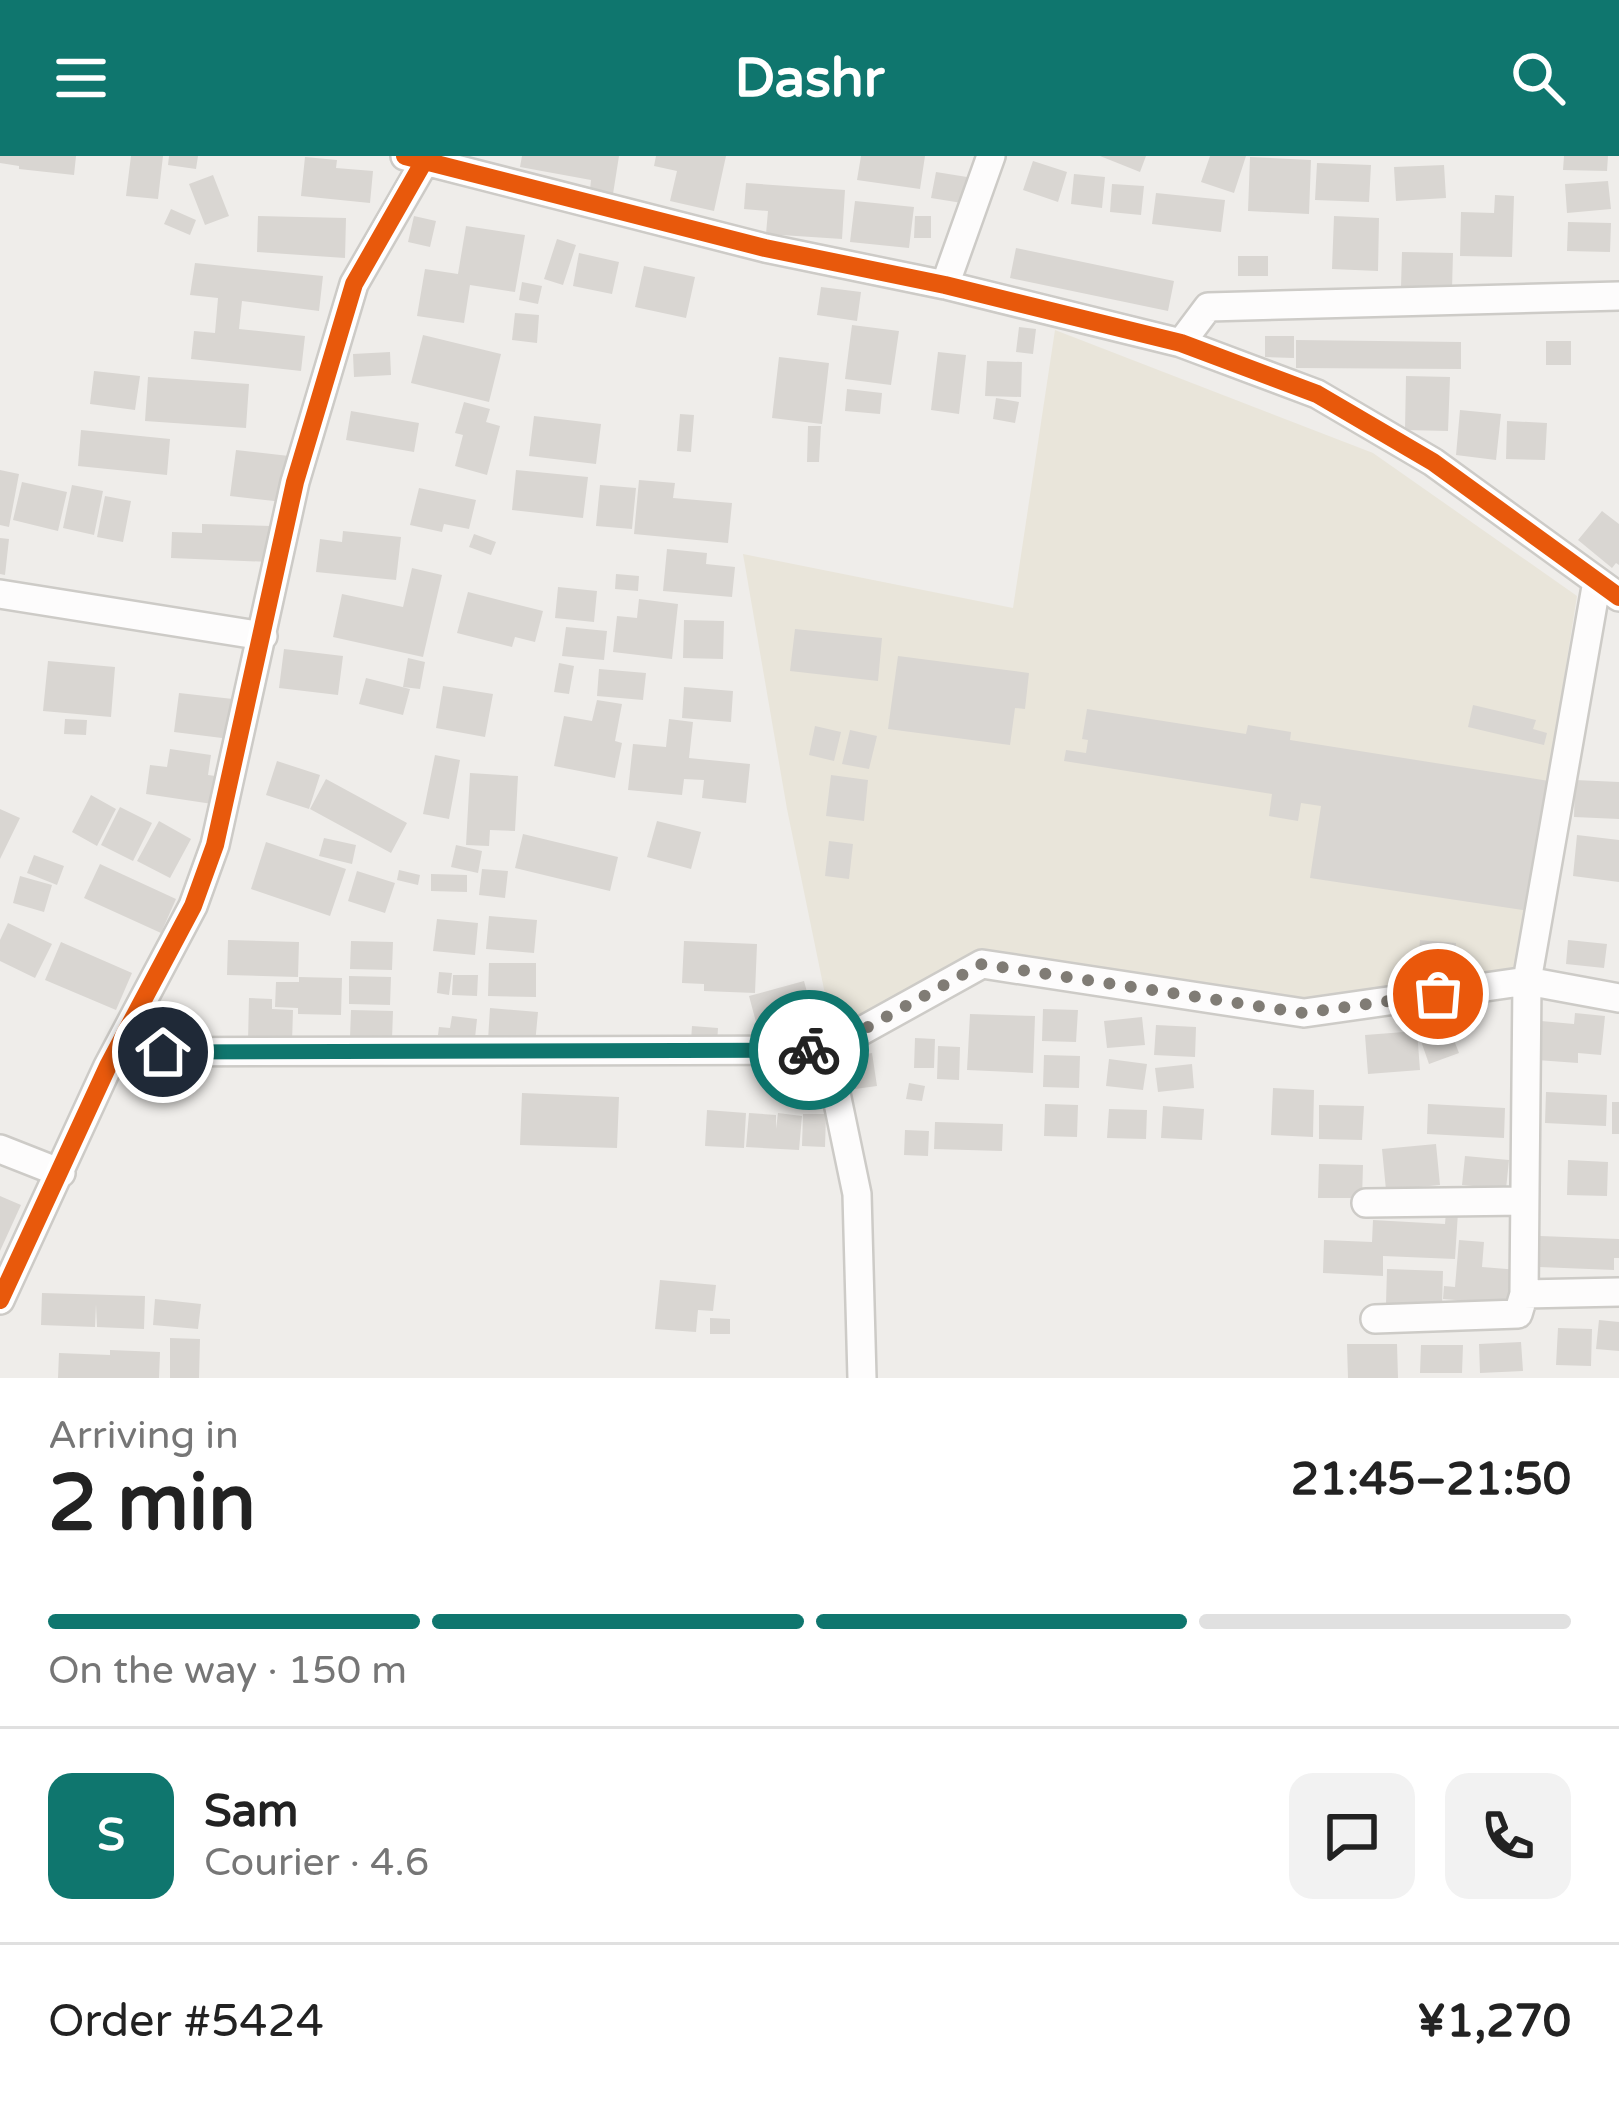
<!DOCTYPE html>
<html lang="en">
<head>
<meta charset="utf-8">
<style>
  :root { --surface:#fff; --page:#f2f2f2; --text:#222; --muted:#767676; --line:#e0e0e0; --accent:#0f766e }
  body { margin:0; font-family:"Varela Round",sans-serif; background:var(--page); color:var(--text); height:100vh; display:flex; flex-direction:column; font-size:45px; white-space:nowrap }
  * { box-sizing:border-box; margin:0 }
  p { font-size:39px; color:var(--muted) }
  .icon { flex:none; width:66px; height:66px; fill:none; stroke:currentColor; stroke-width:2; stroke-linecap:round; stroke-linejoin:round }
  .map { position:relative; height:1222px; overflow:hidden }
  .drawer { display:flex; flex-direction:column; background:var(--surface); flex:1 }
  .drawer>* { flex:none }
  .pin { position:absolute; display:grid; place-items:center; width:102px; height:102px; color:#fff; margin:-51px; border:6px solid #fff; border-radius:50%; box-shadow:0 3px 12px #0007 }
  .courier { position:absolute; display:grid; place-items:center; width:120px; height:120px; margin:-60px; border:9px solid #0f766e; border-radius:50%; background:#fff; color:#222; box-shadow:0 3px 15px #0007 }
  .head em { font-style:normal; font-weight:800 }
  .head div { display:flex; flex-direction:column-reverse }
  .head { display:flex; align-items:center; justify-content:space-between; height:204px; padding:0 48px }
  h1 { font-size:78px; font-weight:800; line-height:90px }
  .bar { display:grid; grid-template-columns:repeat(4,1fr); gap:18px 12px; align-content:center; height:144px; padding:0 48px }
  .bar i { height:15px; border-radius:9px; background:var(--line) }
  .bar .on { background:var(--accent) }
  .bar p { grid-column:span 4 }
  .line { display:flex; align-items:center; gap:30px; padding:0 48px; border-top:3px solid var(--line) }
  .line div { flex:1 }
  .round { display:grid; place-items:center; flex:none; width:126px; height:126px; border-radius:24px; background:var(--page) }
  header { display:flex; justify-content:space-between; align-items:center; height:156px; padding:0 48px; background:var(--accent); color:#fff; font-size:54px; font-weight:800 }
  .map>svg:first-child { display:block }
  .education { fill:#e9e5da }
  .building { fill:#d9d6d2 }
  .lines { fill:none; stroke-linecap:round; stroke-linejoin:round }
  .minor-casing { stroke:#cdcbc7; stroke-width:32 }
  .tertiary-casing { stroke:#cdcbc7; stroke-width:38 }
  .minor { stroke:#fdfcfc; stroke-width:27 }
  .tertiary { stroke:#fdfcfc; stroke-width:33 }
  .cycleway-casing { stroke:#fff; stroke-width:26 }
  .cycleway { stroke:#e8590c; stroke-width:18 }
  .done { stroke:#807c75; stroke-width:12; stroke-dasharray:0 21.6 }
  .route { stroke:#0f766e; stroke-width:15 }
</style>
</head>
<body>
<header><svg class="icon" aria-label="menu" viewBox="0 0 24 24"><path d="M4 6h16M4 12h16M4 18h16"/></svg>Dashr<svg class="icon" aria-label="search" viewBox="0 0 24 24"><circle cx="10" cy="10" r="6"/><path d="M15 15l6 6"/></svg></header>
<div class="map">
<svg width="1619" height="1222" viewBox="0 0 1619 1222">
  <rect width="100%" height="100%" fill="#efedea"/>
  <path class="education" d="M1055,174L1373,297L1577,440L1518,815L1303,848L979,796L833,877L787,653L743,398L1013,452Z"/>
  <path class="building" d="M0,0H76L74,19L19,13V10L0,7Z
    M131,0H163L158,43L126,40Z
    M169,0H198L196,13L168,9Z
    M522,0H619L613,38L590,34L591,24L520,11Z
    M656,0H726L714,55L670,45L677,15L654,10Z
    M861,0H925L920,33L857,24Z
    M1100,0H1146L1140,16Z
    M1210,0H1246L1234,37L1201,26Z
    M1564,0H1608L1607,15L1563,14Z
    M305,1L337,4L336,12L373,15L370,47L301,40Z
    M1250,1L1311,4L1309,58L1248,55Z
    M1033,5L1067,16L1058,46L1023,34Z
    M1317,7L1371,9L1369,46L1315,44Z
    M1444,9L1446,42L1396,45L1394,11Z
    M936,16L967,21L962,47L931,42Z
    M1074,18L1105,21L1102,52L1071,48Z
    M213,19L229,60L205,69L189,28Z
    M1608,25L1611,53L1567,57L1565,28Z
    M746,27L845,34L842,83L766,78L768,55L744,53Z
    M1112,28L1144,30L1141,59L1110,56Z
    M1156,37L1225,44L1221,76L1152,68Z
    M1495,39L1514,40L1512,101L1460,100L1461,56L1494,57Z
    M855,45L914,51L909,92L850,86Z
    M171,53L196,64L190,79L164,68Z
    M258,60L346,62L345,102L257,96Z
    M414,60L436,65L430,91L408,86Z
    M915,60H931V82H914Z
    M1334,60L1379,62L1378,115L1332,113Z
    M1568,66L1611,67L1610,96L1567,95Z
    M466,70L525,79L515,136L470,129L464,167L417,160L425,113L458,118Z
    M557,83L576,89L563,129L544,123Z
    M1016,92L1174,125L1168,155L1010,122Z
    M1402,96L1453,97L1452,133L1401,132Z
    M579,97L619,106L612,138L573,130Z
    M1238,100H1268V120H1238Z
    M195,107L323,120L319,155L242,145L239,173L305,180L301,215L191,203L194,175L215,177L218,142L190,139Z
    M644,110L695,121L686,162L635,151Z
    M522,126L542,130L538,148L519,144Z
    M821,131L861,136L857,165L817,159Z
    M515,157L539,159L537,187L512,184Z
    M852,169L899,175L891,229L845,223Z
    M1019,171L1036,173L1033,198L1016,196Z
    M423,179L501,198L489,246L411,227Z
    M1265,180H1294V202L1265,201Z
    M1296,184L1461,186V213L1296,212Z
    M1546,185H1571V209H1546Z
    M390,196L391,219L354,221L353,198Z
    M938,196L966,199L959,258L931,254Z
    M779,201L829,207L822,268L772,262Z
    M987,205L1022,206L1021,241L985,240Z
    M94,215L140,220L135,254L90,248Z
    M1406,220L1450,221L1448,275L1405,274Z
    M148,221L249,228L246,272L145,265Z
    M847,233L882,237L880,258L845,255Z
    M996,242L1019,246L1015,267L993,263Z
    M464,246L490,253L486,266L500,270L487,319L455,310L463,279L455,277Z
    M1460,254L1501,258L1496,304L1456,299Z
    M351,255L419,267L414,296L346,284Z
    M680,258L694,259L691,296L677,295Z
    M534,260L601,268L596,308L529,300Z
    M1507,265L1547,267L1545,304L1506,303Z
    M808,270H821L819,306H807Z
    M81,274L170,283L167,319L78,310Z
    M236,294L289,300L283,346L230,340Z
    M0,314L19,318L9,371L0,369Z
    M516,314L588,321L583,362L512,354Z
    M639,324L675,327L673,342L732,347L728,387L634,378Z
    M22,326L67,336L58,375L13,364Z
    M72,329L103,335L94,379L63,372Z
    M600,329L636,332L632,373L596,370Z
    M419,332L476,344L469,373L444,368L442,376L410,369Z
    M105,340L131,345L123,386L97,381Z
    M1602,355L1619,368V409L1616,407L1612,412L1578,384Z
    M202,368L271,370L270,406L171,402L172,376L202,377Z
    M343,375L401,381L396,424L316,416L320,383L342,386Z
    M474,378L496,386L491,399L469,391Z
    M0,382L9,383L5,419L0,418Z
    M667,393L707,397L706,408L735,411L732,441L663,435Z
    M412,412L442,419L423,501L333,481L342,438L403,451Z
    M616,418L639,420L638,435L615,433Z
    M558,431L597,435L594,466L555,462Z
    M468,436L543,455L535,486L515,481L512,491L457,477Z
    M639,443L678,448L672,503L613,496L617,460L637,462Z
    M684,464L724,465L723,503L683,502Z
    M566,471L607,475L604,504L562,500Z
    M795,473L882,482L878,525L790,515Z
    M284,493L343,500L338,539L279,532Z
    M898,500L1029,517L1025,553L1015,552L1010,589L888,573Z
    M408,502L425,506L420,533L403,531Z
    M48,505L115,511L111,561L43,555Z
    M559,507L574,510L569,538L554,536Z
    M599,513L646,517L643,544L597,540Z
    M366,522L410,533L403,559L359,548Z
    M443,530L493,538L485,581L436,572Z
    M684,531L733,535L731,566L682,562Z
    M179,537L242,544L238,584L174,576Z
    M597,544L622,548L615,585L622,587L615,622L554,610L564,560L592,565Z
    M1473,549L1536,564L1533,573L1547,577L1544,589L1468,571Z
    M1087,553L1246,578L1248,569L1291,576L1290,584L1549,625L1529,755L1310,722L1321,650L1301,647L1298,665L1269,660L1272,638L1064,605L1066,594L1086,597L1088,584L1082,583Z
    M65,563L87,564L86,579L64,578Z
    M669,563L693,566L689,602L750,608L746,647L702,642L704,624L684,623L682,639L628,634L633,588L666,591Z
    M815,570L841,576L834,605L809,599Z
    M850,574L877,580L869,613L842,608Z
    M170,593L211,599L208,619L223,621L219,649L146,638L150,609L167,611Z
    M435,599L460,604L449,663L423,658Z
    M277,605L320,619L309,653L266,639Z
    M470,617L518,620L515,675L490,674L489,690L466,689Z
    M831,619L868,624L864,665L826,660Z
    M326,623L407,667L391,697L310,653Z
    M1575,624L1619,626V663L1574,661Z
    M91,639L116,653L97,690L72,676Z
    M120,651L152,667L133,705L101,689Z
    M0,653L20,662L0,703Z
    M159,665L191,683L170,722L137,705Z
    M657,665L701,676L691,713L647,701Z
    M523,678L618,701L610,735L515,712Z
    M1577,679L1619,684V726L1573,720Z
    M324,682L356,689L352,708L319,700Z
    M829,685L853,688L849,723L825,720Z
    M266,686L346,713L330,760L251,733Z
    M456,689L482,695L478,717L451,711Z
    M34,699L64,710L57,729L27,717Z
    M100,708L176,743L161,777L84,742Z
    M482,713L508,715L505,742L479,739Z
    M399,714L420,719L418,729L397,724Z
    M357,715L395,727L385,757L348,745Z
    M431,718L467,719V736L431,735Z
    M20,720L52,729L44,756L13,747Z
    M489,760L537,764L534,797L486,793Z
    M437,763L478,767L475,799L433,795Z
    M8,767L52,788L35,822L0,805V784Z
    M228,784L299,786L298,821L227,819Z
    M1420,784L1456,787L1453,816L1418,813Z
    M1568,784L1607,788L1604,812L1566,808Z
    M351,785L393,786L392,814L350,813Z
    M684,785L757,788L755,837L704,835V828L682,827Z
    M61,786L132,817L116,854L45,824Z
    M489,807H536V841L488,840Z
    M439,816L452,817L449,839L437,837Z
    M453,819H478L477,840L452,839Z
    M349,820L391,821L390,849L349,848Z
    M299,821L342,822L341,859L298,858V852L275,851L276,826H299Z
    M804,825L814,862L759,877L749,840Z
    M249,842L272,843V853L293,854L292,887L248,885Z
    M490,852L538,856L535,888L488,884Z
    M1043,853L1078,854L1076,886L1042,885Z
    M351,854L393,855L392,883L350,882Z
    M1575,857L1605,860L1601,899L1578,897V907L1537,904L1541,865L1574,868Z
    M970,858L1035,860L1033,917L967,914Z
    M452,860L477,863L475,882L438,879L439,871L450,872Z
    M1142,861L1145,889L1107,892L1104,865Z
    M1156,869L1196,871L1195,901L1154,899Z
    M692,870L718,872L717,888L691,885Z
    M1450,874L1459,897L1429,908L1421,885Z
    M1417,875L1420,914L1368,918L1365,879Z
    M915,882L935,883L934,912H914Z
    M938,890L960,891L959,924L937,923Z
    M872,897L877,930L855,933L849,901Z
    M1044,899L1080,900L1079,932L1043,931Z
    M1109,903L1147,908L1143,934L1106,930Z
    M1192,908L1194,932L1158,936L1155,912Z
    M909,927L925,930L922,945L906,943Z
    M1273,932L1314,934L1313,981L1271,979Z
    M1546,936L1607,939L1606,970L1545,967Z
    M522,937L619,941L617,992L520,989Z
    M1612,946H1619V978H1612Z
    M1045,948L1078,949L1077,981L1044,980Z
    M1428,948L1505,952L1504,982L1427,978Z
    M1319,949L1364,950L1362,984L1319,983Z
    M1163,950L1204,953L1202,984L1161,982Z
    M1109,953L1147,954L1146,983L1107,982Z
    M707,954L746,957L744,992L705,990Z
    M749,957L776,959V973L778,957L802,960L799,994L746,991Z
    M803,958H826L825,991L802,990Z
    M935,966L1003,968L1002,995L934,993Z
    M905,974L929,975L928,1000L904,999Z
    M1436,988L1440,1029L1386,1034L1382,993Z
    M1465,1000L1509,1004L1506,1033L1462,1029Z
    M1568,1004L1608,1006L1607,1040L1567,1039Z
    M1319,1008L1363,1009L1362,1042H1318Z
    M0,1040L21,1049L0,1095Z
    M1446,1056H1458L1455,1103L1383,1100V1120L1323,1117L1324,1084L1372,1086L1373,1064L1445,1068Z
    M1540,1080L1619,1083V1102H1614V1114L1539,1111Z
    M1459,1084L1484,1086L1482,1111L1519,1114L1516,1149L1443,1143L1444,1130L1455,1131Z
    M1387,1113L1443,1115L1442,1150L1386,1148Z
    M660,1124L716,1129L713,1155L698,1154L696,1176L655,1173Z
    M42,1137L145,1140L144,1173L97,1171L96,1148L95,1171L41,1169Z
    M155,1143L201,1148L198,1173L153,1169Z
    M710,1162L730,1163V1178H710Z
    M1599,1164L1619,1166V1195L1596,1193Z
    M1558,1172L1592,1173L1591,1210L1556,1209Z
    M170,1182L200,1183L199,1222H170Z
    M1521,1186L1523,1215L1480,1217L1479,1188Z
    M1347,1188H1397L1398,1222H1348Z
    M1421,1189H1463L1462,1217H1420Z
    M110,1194L160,1196L159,1222H58L59,1197L110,1199Z"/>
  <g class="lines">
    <g class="minor-casing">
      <path id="minor" d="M405,0L765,92L945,129L1181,187L1317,238L1433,306L1619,441
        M945,129L991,0
        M1181,187L1208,151L1619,140
        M0,438L263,480
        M1619,842L1527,825L1524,1138L1619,1136
        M827,894L982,808L1304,857L1527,825L1597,425
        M116,896L827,894L857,1038L862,1222
        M0,993L61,1017
        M1366,1047L1524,1045
        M0,1144L108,910L193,750L215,689L295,326L354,128L425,5
        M1375,1163L1518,1158L1524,1138"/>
    </g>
    <g class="tertiary-casing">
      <path id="tertiary" d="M425,5L427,0"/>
    </g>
    <use href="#minor" class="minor"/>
    <use href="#tertiary" class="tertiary"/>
    <g class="cycleway-casing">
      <path id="cycleway" d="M405,0L765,92L945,129L1181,187L1317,238L1433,306L1619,441
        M0,1144L108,910L193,750L215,689L295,326L354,128L427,0"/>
    </g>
    <use href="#cycleway" class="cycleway"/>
  </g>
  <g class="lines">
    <path class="done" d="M809,894H826L982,808L1304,857L1438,838"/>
    <path class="route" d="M163,896L809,894"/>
  </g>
</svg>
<div class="pin" style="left:1438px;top:838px;background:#ea580c"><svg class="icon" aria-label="bag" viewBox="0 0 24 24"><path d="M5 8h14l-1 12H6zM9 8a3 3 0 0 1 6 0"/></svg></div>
<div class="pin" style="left:163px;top:896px;background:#1f2937"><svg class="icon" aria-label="home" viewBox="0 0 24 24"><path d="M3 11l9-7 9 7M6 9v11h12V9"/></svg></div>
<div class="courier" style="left:809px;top:894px"><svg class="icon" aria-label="bike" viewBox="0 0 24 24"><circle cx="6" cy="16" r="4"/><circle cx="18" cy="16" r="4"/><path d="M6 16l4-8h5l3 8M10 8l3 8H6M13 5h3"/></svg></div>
</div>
<section class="drawer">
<div class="head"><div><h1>2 min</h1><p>Arriving in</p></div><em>21:45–21:50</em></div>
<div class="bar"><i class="on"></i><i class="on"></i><i class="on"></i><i></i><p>On the way · 150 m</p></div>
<div class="line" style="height:216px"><b class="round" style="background:var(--accent);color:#fff">S</b><div><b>Sam</b><p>Courier · 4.6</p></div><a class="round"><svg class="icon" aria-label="chat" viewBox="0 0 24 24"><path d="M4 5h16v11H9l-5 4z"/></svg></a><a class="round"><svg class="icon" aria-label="phone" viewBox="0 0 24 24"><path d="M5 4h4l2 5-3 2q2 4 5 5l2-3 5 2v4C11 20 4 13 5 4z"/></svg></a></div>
<div class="line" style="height:156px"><div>Order #5424</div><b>¥1,270</b></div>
</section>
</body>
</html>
